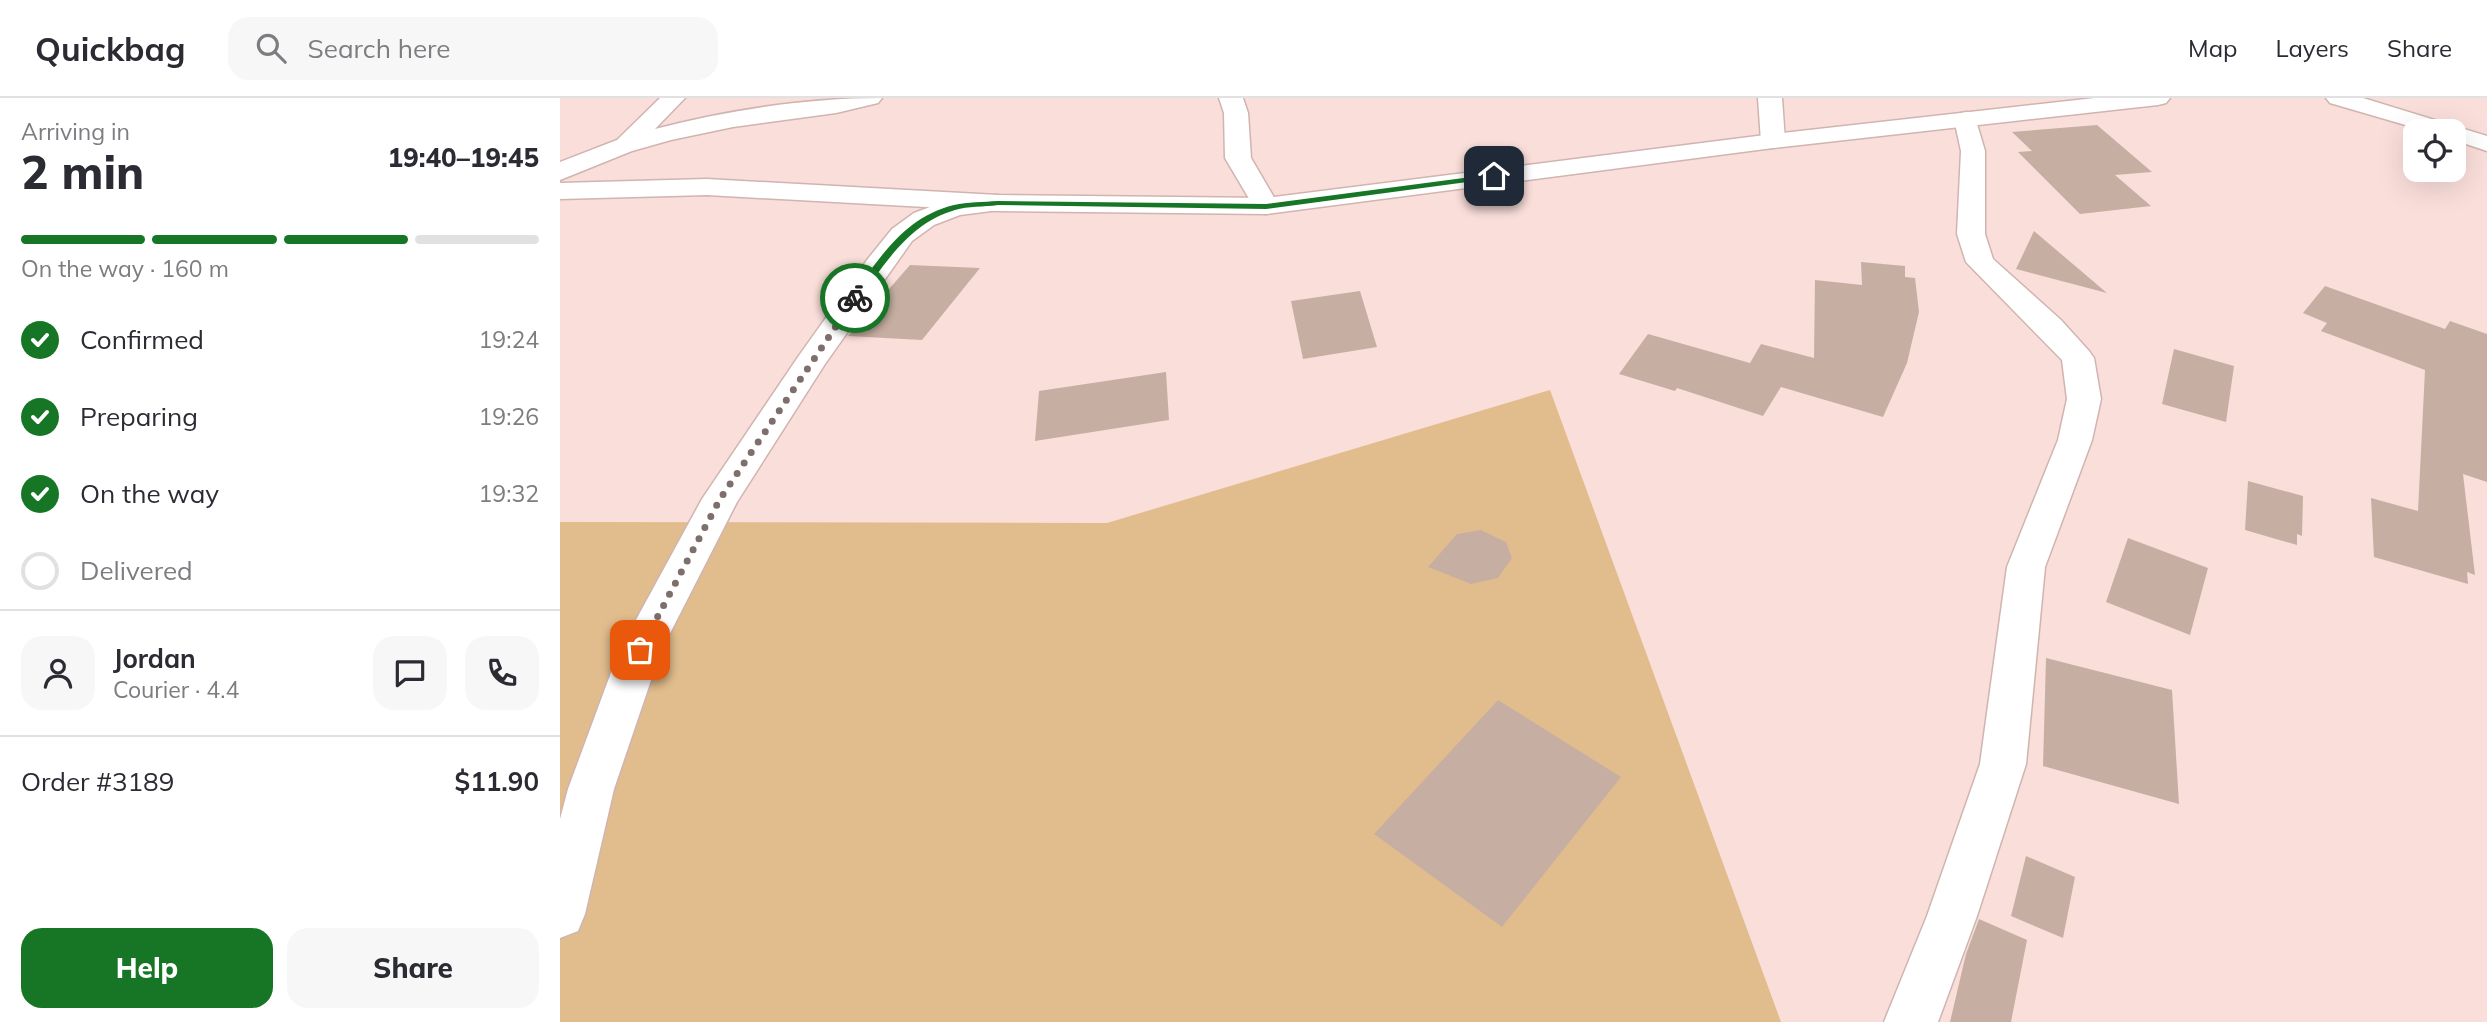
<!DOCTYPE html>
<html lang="en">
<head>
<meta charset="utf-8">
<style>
  :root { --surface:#fff; --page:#f7f7f7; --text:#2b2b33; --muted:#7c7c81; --line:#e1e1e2; --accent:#167626 }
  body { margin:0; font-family:Mulish,sans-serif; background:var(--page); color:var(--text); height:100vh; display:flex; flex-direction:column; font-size:26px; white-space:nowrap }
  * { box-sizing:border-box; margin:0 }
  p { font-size:23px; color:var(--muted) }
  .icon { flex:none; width:38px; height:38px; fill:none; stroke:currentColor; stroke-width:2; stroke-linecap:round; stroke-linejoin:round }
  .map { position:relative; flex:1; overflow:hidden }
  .panel { display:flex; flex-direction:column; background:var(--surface); width:560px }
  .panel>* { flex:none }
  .buttons { position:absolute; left:1843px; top:21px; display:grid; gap:14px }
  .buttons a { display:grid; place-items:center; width:63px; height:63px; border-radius:14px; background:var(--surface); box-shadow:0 7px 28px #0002; font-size:35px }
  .pin { position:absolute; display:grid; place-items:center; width:60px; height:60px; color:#fff; margin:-30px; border-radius:14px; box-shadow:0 4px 10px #0006 }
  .courier { position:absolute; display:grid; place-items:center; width:70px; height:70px; margin:-35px; border:5px solid #167626; border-radius:50%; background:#fff; color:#222; box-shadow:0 2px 9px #0007 }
  .head em { font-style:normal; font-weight:800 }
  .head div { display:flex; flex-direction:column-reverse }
  .head { display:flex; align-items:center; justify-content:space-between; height:119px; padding:0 21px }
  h1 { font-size:46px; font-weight:800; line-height:52px }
  .bar { display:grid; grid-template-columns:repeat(4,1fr); gap:10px 7px; align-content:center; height:84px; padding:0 21px }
  .bar i { height:9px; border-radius:5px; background:var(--line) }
  .bar .active { background:var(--accent) }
  .bar p { grid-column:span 4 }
  .line { display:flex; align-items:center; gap:18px; padding:0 21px; border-top:2px solid var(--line) }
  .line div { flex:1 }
  .round { display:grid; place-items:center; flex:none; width:74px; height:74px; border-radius:21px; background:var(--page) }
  ol { padding:0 21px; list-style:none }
  li { display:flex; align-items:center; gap:21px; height:77px }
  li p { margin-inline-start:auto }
  li .icon { padding:7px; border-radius:50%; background:var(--accent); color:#fff; stroke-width:4 }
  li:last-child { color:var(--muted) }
  li i { width:38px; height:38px; border:4px solid var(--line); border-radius:50% }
  .primary-button { display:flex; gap:14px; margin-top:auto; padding:14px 21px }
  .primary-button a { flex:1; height:80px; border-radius:21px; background:var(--accent); color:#fff; font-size:28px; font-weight:800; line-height:80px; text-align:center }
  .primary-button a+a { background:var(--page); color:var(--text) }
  header { display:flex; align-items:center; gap:42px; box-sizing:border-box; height:98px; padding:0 35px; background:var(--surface); border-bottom:2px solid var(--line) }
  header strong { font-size:33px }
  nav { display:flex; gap:38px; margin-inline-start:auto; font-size:24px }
  .search { width:490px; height:63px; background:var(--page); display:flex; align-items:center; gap:18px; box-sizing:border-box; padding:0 24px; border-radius:21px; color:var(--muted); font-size:26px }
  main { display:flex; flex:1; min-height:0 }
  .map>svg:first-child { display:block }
  .green { fill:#e1bd8d }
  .building { fill:#c6afa2 }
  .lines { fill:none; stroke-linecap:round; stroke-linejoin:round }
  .minor-casing { stroke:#d0b4b0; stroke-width:3 }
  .tertiary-casing { stroke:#d0b4b0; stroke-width:3 }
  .minor { fill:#fff; fill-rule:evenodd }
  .tertiary { fill:#fff; fill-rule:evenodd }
  .route { fill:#167626 }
  .done { stroke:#7e6e6c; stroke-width:7; stroke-dasharray:0 12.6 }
</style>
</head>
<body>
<header>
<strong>Quickbag</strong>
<div class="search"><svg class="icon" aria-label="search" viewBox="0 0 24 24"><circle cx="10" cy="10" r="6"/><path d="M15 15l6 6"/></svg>Search here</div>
<nav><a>Map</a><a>Layers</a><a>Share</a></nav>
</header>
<main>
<section class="panel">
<div class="head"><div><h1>2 min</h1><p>Arriving in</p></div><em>19:40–19:45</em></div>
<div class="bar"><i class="active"></i><i class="active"></i><i class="active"></i><i></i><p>On the way · 160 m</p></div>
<ol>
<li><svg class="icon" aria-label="check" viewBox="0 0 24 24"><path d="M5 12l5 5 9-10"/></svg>Confirmed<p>19:24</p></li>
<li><svg class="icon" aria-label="check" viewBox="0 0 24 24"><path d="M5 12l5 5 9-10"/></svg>Preparing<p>19:26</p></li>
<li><svg class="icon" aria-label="check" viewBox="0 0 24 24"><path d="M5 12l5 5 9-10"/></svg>On the way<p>19:32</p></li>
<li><i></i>Delivered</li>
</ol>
<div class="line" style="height:126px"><a class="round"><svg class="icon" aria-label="person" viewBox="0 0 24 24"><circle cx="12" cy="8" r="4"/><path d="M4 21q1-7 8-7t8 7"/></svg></a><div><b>Jordan</b><p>Courier · 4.4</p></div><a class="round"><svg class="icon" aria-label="chat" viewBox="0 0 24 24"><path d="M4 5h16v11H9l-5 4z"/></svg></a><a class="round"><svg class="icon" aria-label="phone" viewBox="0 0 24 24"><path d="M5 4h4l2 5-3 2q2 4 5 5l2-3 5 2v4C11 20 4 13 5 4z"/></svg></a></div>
<div class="line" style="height:91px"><div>Order #3189</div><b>$11.90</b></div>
<div class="primary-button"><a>Help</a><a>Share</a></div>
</section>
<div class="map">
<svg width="1927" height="924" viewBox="0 0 1927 924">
  <rect width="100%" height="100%" fill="#fadeda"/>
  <path class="green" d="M990,292L1221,924H0V424L547,425Z"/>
  <path class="building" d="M1537,27L1592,74L1555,77L1591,108L1520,116L1458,54L1472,53L1452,34Z
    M1474,133L1547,195L1456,171Z
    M1301,164L1345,168V179L1355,180L1359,214L1347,265L1323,319L1221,289L1203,318L1117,290L1115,293L1059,276L1088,236L1190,265L1201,246L1254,260L1255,182L1302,187Z
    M350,167L420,170L362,242L288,238Z
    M1765,188L1885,231L1890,223L1927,236V384L1903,376L1915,477L1907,474L1908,486L1814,459L1811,400L1858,413L1865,272L1761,233L1767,225L1743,215Z
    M800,193L817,249L743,261L731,203Z
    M1614,251L1674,268L1666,324L1602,306Z
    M606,274L609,322L475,343L479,293Z
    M1688,383L1743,398L1742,438L1737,436V447L1685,432Z
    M921,432L946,444L952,460L938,480L911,486L868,469L897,436Z
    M1568,440L1648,470L1630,537L1546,504Z
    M1486,560L1612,592L1619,706L1483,668Z
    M938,602L1061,679L942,829L814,736Z
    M1466,758L1515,779L1503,840L1451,818Z
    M1419,821L1467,842L1451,924H1390L1406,856Z"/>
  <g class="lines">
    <g class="minor-casing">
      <path id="minor" d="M100,0H125L95,31C168,12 247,0 322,0L318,5L276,15L173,29L111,42L72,53L0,82V64L57,42Z
        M659,0H683L688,15L691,60L719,108L715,114L706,116L697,114L665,60L664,15Z
        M1198,0H1222L1225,43L1222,48L1213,50L1204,48L1201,43Z
        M1766,0H1803L1927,38V53L1894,42V33H1866L1770,5Z
        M1406,14L1414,16L1425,53V136L1433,161L1501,222L1529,253L1534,260L1541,301L1532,342L1485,469L1466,666L1417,818L1378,924H1324L1367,818L1420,666L1447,469L1498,342L1507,301L1502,262L1406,164L1397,136L1401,53L1394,21L1398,16Z
        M438,97L447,99L451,105L447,111L400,117L374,127L352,143L265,266L177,404L101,553L54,691L25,816L18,833L0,840V721L8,691L59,553L142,401L238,259L307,162L332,131L354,115L386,103Z"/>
    </g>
    <g class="tertiary-casing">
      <path id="tertiary" d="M1535,0H1610L1606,5L1598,7L1213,50L706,116L438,113L147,97L0,101V85L147,81L438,97L706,100L1213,36Z"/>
    </g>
    <use href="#minor" class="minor"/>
    <use href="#tertiary" class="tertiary"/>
  </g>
  <path class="route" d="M934,76L937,80L706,111L438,107C424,109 408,108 395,112C348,126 326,165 298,202L290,200C319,161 344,119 394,107C408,104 423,104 438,103L706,106Z"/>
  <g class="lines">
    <path class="done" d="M80,552L160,401L295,200"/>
  </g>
</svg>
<div class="buttons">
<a><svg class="icon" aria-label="locate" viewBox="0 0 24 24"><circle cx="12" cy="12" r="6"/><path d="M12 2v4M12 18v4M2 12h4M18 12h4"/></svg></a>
</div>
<div class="pin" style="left:80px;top:552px;background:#ea580c"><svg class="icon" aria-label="bag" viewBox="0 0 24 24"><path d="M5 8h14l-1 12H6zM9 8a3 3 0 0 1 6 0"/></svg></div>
<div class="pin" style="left:934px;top:78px;background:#1f2937"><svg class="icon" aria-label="home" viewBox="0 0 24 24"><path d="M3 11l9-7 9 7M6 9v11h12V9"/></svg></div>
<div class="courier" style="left:295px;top:200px"><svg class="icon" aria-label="bike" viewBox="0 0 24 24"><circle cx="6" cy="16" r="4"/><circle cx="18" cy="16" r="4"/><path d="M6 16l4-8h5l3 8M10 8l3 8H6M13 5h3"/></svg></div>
</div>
</main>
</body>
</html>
